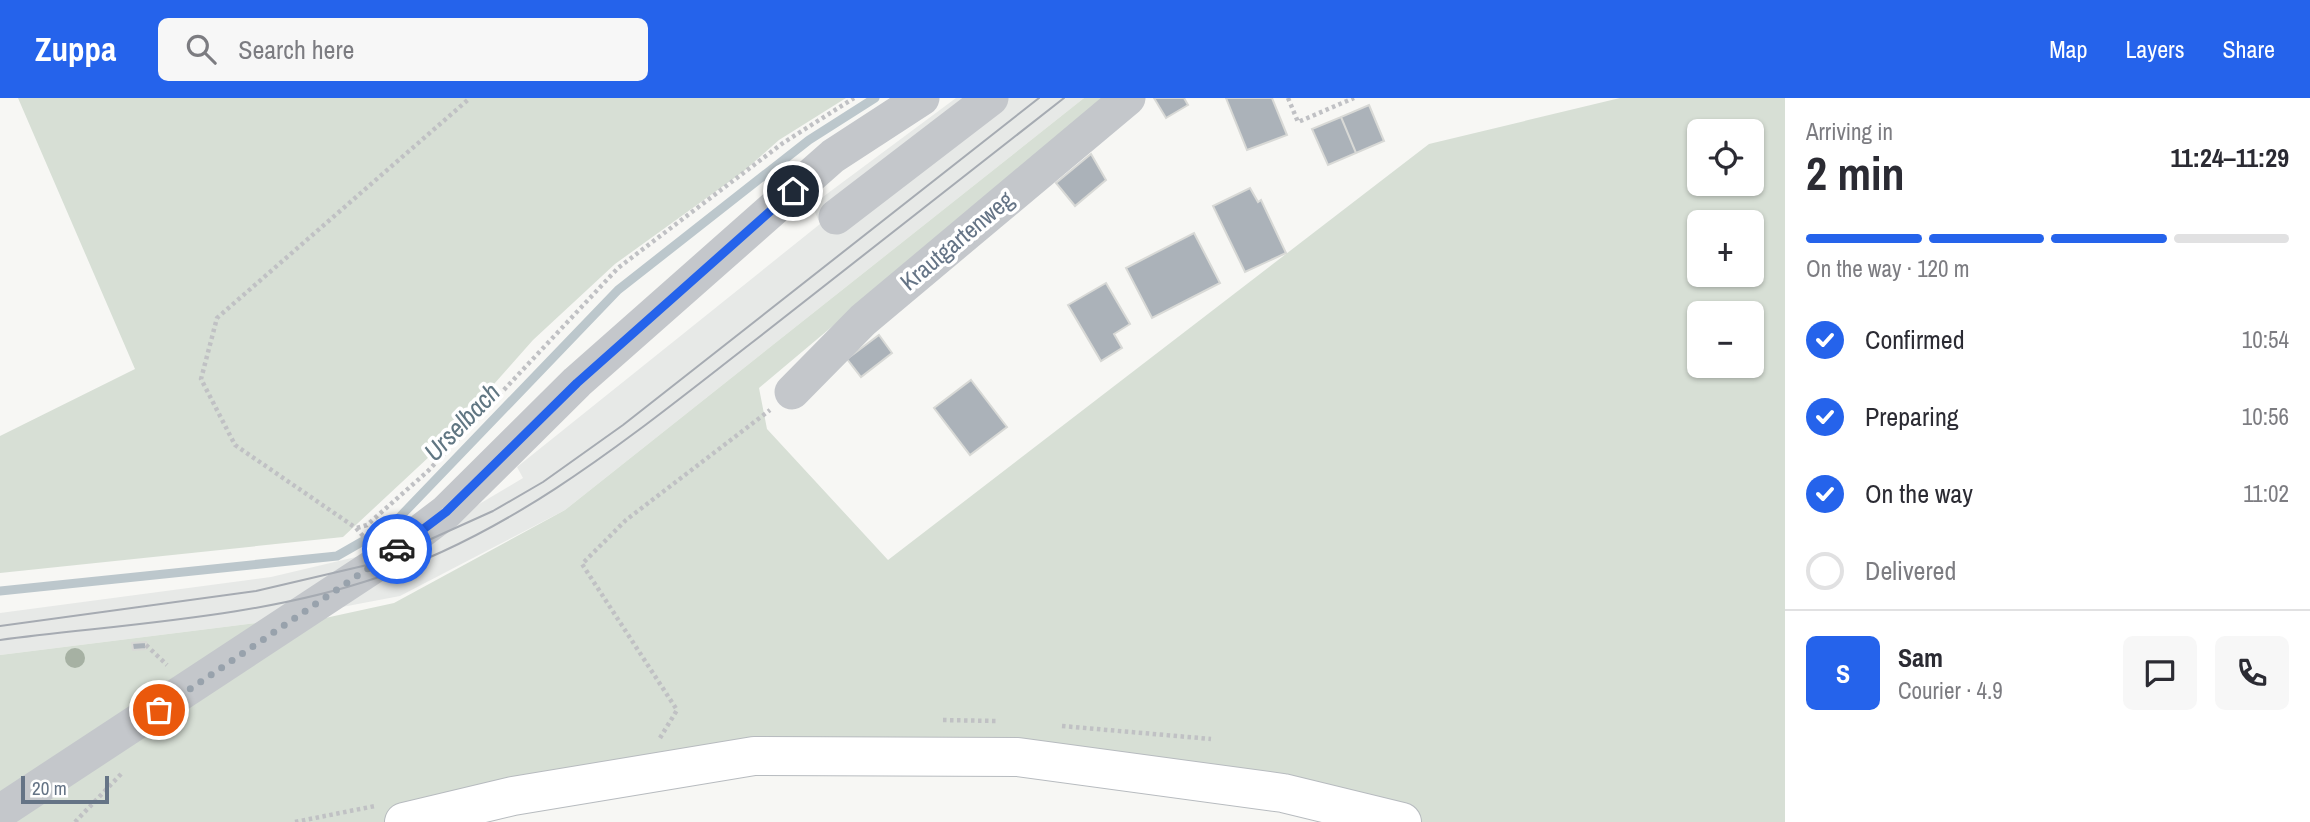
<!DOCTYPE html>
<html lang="en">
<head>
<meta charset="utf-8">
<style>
  :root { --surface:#fff; --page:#f7f7f7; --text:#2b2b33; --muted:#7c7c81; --line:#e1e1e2; --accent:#2563eb }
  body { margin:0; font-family:"Archivo Narrow",sans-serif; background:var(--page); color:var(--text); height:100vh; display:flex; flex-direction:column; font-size:26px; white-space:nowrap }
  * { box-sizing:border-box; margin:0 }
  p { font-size:23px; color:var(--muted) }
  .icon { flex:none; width:38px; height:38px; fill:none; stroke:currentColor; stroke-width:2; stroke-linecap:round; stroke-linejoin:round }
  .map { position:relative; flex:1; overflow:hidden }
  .drawer { display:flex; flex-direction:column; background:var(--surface); width:525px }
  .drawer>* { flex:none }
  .buttons { position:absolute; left:1687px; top:21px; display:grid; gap:14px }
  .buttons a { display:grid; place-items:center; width:77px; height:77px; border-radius:10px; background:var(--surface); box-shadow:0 2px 5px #0004; font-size:35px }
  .scale { position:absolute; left:21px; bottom:18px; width:88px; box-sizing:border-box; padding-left:7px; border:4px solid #657486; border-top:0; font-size:19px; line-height:24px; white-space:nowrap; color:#657486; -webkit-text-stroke:5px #fff; paint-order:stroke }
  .pin { position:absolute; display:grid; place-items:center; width:60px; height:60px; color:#fff; margin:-30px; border:4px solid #fff; border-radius:50%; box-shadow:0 2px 7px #0007 }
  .courier { position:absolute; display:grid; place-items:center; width:70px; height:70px; margin:-35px; border:5px solid #2563eb; border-radius:50%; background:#fff; color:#222; box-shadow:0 2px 9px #0007 }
  .headline em { font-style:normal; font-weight:700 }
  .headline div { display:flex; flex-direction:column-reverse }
  .headline { display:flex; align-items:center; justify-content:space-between; height:119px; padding:0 21px }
  h1 { font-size:46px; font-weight:700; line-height:52px }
  .bar { display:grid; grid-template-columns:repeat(4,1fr); gap:10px 7px; align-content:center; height:84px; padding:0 21px }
  .bar i { height:9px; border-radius:5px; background:var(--line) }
  .bar .current { background:var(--accent) }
  .bar p { grid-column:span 4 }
  .line { display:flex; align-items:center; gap:18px; padding:0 21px; border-top:2px solid var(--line) }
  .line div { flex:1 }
  .round { display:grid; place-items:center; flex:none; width:74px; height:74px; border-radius:10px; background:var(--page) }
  ol { padding:0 21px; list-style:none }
  li { display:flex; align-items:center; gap:21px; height:77px }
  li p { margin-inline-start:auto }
  li .icon { padding:7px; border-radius:50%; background:var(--accent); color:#fff; stroke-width:4 }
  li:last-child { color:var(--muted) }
  li i { width:38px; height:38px; border:4px solid var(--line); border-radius:50% }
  header { display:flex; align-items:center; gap:42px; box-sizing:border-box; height:98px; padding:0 35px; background:var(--accent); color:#fff }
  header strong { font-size:33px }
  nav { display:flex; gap:38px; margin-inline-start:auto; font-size:24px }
  .search { width:490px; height:63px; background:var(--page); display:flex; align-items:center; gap:18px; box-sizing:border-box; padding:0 24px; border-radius:10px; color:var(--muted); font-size:26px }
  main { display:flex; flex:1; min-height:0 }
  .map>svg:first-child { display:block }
  .built { fill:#e7e9e7 }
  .green { fill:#d7dfd5; fill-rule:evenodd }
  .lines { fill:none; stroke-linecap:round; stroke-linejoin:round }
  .stream { stroke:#bcc7cc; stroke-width:9 }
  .building { fill:#abb2b9; stroke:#d8d9d6; stroke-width:2 }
  .major-casing { stroke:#b7bbbf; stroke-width:40 }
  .path { stroke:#c0c1c4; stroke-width:4.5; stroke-dasharray:3.5 3.5; stroke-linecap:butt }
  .minor { stroke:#c4c7cb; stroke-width:35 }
  .major { stroke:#fff; stroke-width:38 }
  .tram { stroke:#a6abb2; stroke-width:2 }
  .tree { fill:#a6b1a3 }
  .done { stroke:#98a2ac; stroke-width:7; stroke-dasharray:0 12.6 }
  .route { stroke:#2563eb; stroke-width:9 }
  .labels { text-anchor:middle; stroke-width:7; stroke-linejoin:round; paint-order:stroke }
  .street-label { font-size:24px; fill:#657486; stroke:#fff }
  .water-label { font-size:26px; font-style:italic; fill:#607682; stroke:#fff }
</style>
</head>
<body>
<header>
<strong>Zuppa</strong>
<div class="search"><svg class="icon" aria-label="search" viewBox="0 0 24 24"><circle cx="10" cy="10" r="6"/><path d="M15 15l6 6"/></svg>Search here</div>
<nav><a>Map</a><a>Layers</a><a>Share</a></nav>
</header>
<main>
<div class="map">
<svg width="1785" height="724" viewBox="0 0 1785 724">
  <rect width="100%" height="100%" fill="#f7f7f4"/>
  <path class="built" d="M956,0H1084L565,412L400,498L263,524L0,557V515L271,479L377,454L449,424L523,380L517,369L820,126L812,107Z"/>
  <path class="green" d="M18,0H846L779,42L744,73L615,166L533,242L431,357L343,439L0,475V338L135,271Z
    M1084,0H1104L759,290L767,331L888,462L1429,46L1620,0H1785V724H1414L1014,644L507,688L384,724H6L316,522L394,505L565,412ZM1699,33H1752V86H1699ZM1699,124H1752V177H1699ZM1699,215H1752V268H1699Z
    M263,524L0,694V557Z"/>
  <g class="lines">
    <path class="stream" d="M0,493L337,458L393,426L618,192L809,42L875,0"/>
  </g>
  <path class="building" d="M1154,0H1184L1188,7L1166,20Z
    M1226,0H1272L1287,37L1247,52Z
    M1369,7L1384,43L1356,55L1341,19Z
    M1341,19L1356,55L1328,67L1312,31Z
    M1091,56L1106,82L1075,108L1056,85Z
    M1250,90L1258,104L1261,102L1286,155L1245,174L1213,108Z
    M1194,135L1220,185L1152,220L1126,170Z
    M1106,185L1130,226L1114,236L1122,250L1101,263L1068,207Z
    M879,237L892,255L861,279L847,261Z
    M971,282L1007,329L970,357L934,310Z
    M146,544V551L133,552L132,545Z"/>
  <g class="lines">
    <g class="major-casing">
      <path id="major" d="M404,724L513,698L754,658L1018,659L1283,695L1402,724"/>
    </g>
    <path class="path" d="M1288,0L1298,24L1354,0
      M357,430L367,427L428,373L618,170L783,45L854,0
      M363,438L356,430L235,347L201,281L217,220L470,0
      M146,547L167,567
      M943,622L997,623
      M1062,628L1211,641
      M660,640L677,612L582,466L626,422L770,312
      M75,724L123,674
      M295,724L375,708"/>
    <path class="minor" d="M836,119L991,0
      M792,294L863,222L1128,0
      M0,714L380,464L446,414L577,284L833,58L922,0"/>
    <use href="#major" class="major"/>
    <path class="tram" d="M0,528L256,493L380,464L493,413L543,384L623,327L1039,0
      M0,542C123,526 258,520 376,480C520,432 635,335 754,243C857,162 960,81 1064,0"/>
  </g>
  <circle class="tree" cx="75" cy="560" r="10"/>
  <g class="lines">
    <path class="done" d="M159,612L397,451"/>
    <path class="route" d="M397,451L446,414L577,285L793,93"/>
  </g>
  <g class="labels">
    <g class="street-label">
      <text transform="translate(957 143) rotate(-40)" y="8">Krautgartenweg</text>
    </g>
    <g class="water-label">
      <text transform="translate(462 324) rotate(-46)" y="9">Urselbach</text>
    </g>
  </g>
</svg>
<div class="buttons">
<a><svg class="icon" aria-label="locate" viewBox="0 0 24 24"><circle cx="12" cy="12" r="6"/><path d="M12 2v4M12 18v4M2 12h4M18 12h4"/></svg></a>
<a>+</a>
<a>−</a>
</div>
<div class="scale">20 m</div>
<div class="pin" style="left:159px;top:612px;background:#ea580c"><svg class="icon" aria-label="bag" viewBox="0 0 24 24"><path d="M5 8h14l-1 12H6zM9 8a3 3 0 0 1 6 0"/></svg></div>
<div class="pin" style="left:793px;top:93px;background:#1f2937"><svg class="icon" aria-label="home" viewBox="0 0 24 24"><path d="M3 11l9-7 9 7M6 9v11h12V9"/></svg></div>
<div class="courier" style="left:397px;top:451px"><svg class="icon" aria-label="car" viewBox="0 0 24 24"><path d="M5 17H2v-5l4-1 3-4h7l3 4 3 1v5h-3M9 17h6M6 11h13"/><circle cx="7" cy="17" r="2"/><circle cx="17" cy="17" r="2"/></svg></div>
</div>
<section class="drawer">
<div class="headline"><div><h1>2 min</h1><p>Arriving in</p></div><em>11:24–11:29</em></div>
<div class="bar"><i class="current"></i><i class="current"></i><i class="current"></i><i></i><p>On the way · 120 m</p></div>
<ol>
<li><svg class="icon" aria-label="check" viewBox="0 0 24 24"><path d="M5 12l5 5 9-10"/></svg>Confirmed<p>10:54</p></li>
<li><svg class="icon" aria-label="check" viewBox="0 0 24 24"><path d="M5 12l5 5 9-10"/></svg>Preparing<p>10:56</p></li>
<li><svg class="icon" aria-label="check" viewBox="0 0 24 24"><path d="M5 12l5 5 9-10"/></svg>On the way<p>11:02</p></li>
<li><i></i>Delivered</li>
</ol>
<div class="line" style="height:126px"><b class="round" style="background:var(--accent);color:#fff">S</b><div><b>Sam</b><p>Courier · 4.9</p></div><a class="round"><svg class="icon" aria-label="chat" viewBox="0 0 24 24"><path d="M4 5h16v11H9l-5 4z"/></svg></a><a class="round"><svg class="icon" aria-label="phone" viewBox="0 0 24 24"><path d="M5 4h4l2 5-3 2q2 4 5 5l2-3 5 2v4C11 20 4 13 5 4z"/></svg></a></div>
</section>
</main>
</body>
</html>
